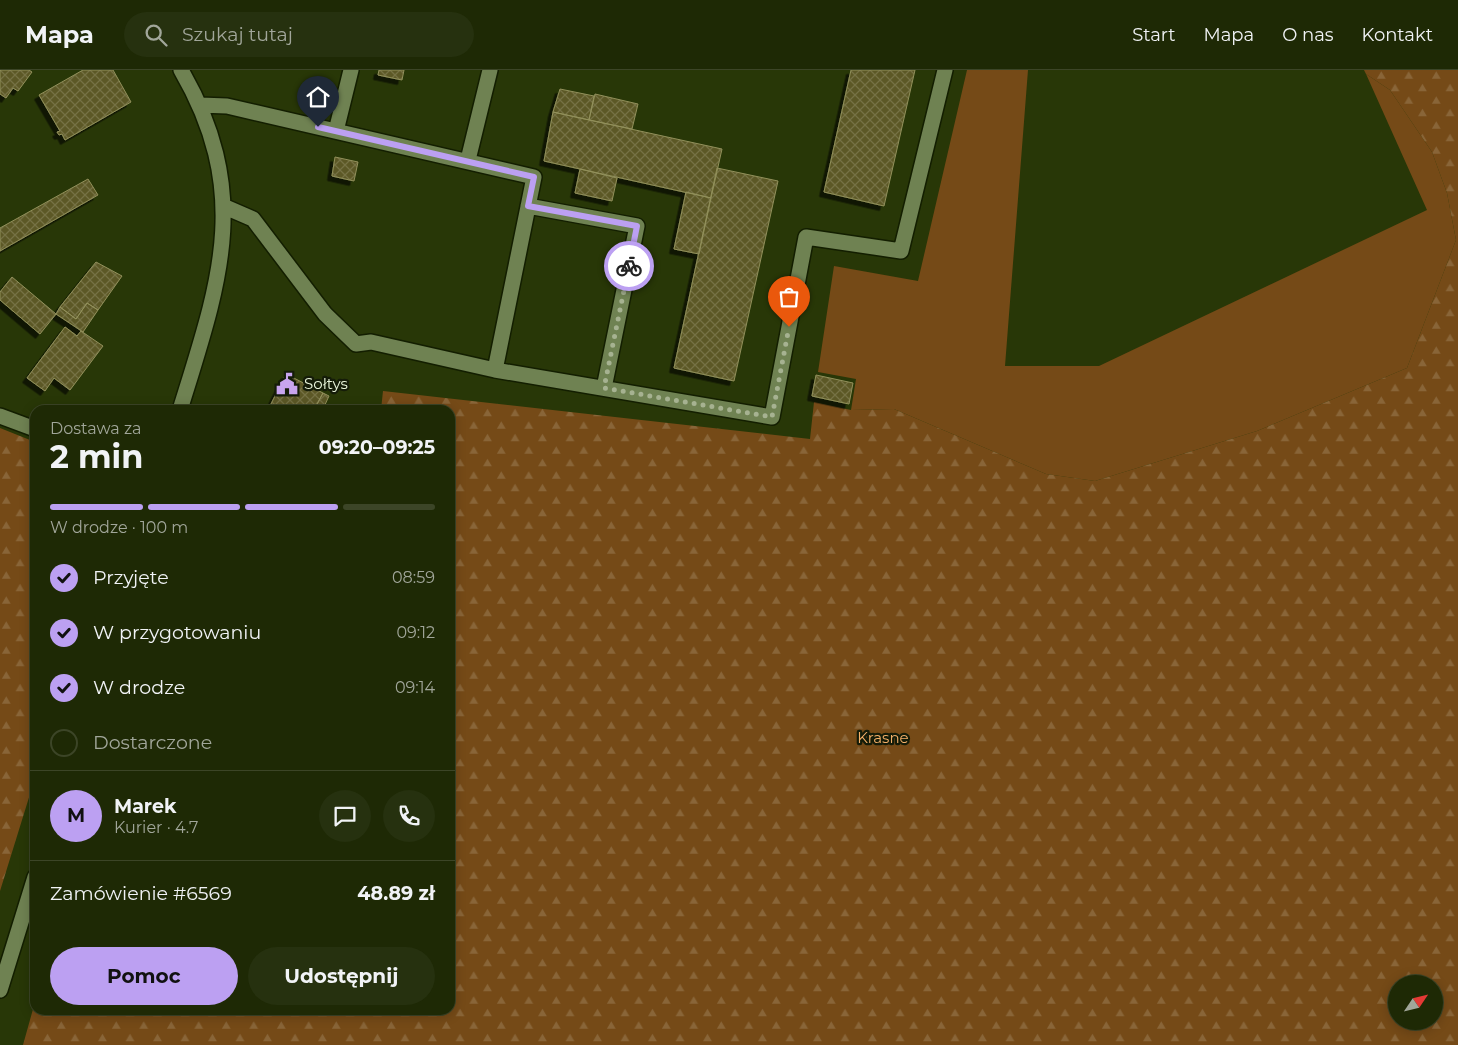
<!DOCTYPE html>
<html lang="pl">
<head>
<meta charset="utf-8">
<style>
  :root { --surface:#1e2905; --page:#26310f; --text:#f1f3f6; --muted:#a1a69a; --line:#3c4527; --accent:#bca0f2 }
  body { margin:0; font-family:Montserrat,sans-serif; background:var(--page); color:var(--text); height:100vh; display:flex; flex-direction:column; font-size:19px; white-space:nowrap }
  * { box-sizing:border-box; margin:0 }
  p { font-size:16px; color:var(--muted) }
  .icon { flex:none; width:28px; height:28px; fill:none; stroke:currentColor; stroke-width:2; stroke-linecap:round; stroke-linejoin:round }
  .map { position:relative; flex:1; overflow:hidden }
  .details { position:absolute; left:30px; top:335px; width:425px; height:610px; display:flex; flex-direction:column; background:var(--surface); border-radius:15px; box-shadow:0 2px 12px #0003,0 0 0 1px var(--line) }
  .details>* { flex:none }
  .needle { width:32px; rotate:55deg }
  .buttons { position:absolute; left:1388px; top:905px; display:grid; gap:10px }
  .buttons a { display:grid; place-items:center; width:55px; height:55px; border-radius:50%; background:var(--surface); box-shadow:0 2px 12px #0003,0 0 0 1px var(--line); font-size:25px }
  .pin { position:absolute; display:grid; place-items:center; width:42px; height:42px; color:#fff; margin:-51px -21px; border-radius:50% 50% 50% 0; rotate:-45deg; box-shadow:0 0 5px #0007 }
  .pin .icon { rotate:45deg }
  .courier { position:absolute; display:grid; place-items:center; width:50px; height:50px; margin:-25px; border:4px solid #bca0f2; border-radius:50%; background:#fff; color:#222; box-shadow:0 1px 6px #0007 }
  .headline em { font-style:normal; font-weight:700 }
  .headline div { display:flex; flex-direction:column-reverse }
  .headline { display:flex; align-items:center; justify-content:space-between; height:85px; padding:0 20px }
  h1 { font-size:32px; font-weight:700; line-height:38px }
  .bar { display:grid; grid-template-columns:repeat(4,1fr); gap:8px 5px; align-content:center; height:60px; padding:0 20px }
  .bar i { height:6px; border-radius:4px; background:var(--line) }
  .bar .current { background:var(--accent) }
  .bar p { grid-column:span 4 }
  .line { display:flex; align-items:center; gap:12px; padding:0 20px; border-top:1px solid var(--line) }
  .line div { flex:1 }
  .round { display:grid; place-items:center; flex:none; width:52px; height:52px; border-radius:26px; background:var(--page) }
  ol { padding:0 20px; list-style:none }
  li { display:flex; align-items:center; gap:15px; height:55px }
  li p { margin-inline-start:auto }
  li .icon { padding:5px; border-radius:50%; background:var(--accent); color:#111; stroke-width:4 }
  li:last-child { color:var(--muted) }
  li i { width:28px; height:28px; border:2px solid var(--line); border-radius:50% }
  .action { display:flex; gap:10px; margin-top:auto; padding:10px 20px }
  .action a { flex:1; height:58px; border-radius:30px; background:var(--accent); color:#111; font-size:20px; font-weight:700; line-height:58px; text-align:center }
  .action a+a { background:var(--page); color:var(--text) }
  header { display:flex; align-items:center; gap:30px; box-sizing:border-box; height:70px; padding:0 25px; background:var(--surface); border-bottom:1px solid var(--line) }
  header strong { font-size:24px }
  nav { display:flex; gap:28px; margin-inline-start:auto; font-size:18px }
  .search { width:350px; height:45px; background:var(--page); display:flex; align-items:center; gap:12px; box-sizing:border-box; padding:0 18px; border-radius:28px; color:var(--muted); font-size:19px }
  .map>svg:first-child { display:block }
  .grass { fill:#754a17 }
  .forest { fill:url(#forest-firs); fill-rule:evenodd }
  .building { fill:url(#building-cross-hatch); stroke:#92905b; filter:url(#shadow) }
  .lines { fill:none; stroke-linecap:round; stroke-linejoin:round }
  .minor-casing { stroke:#131e00; stroke-width:18 }
  .minor { stroke:#6f8252; stroke-width:15 }
  .done { stroke:#a6b291; stroke-width:5; stroke-dasharray:0 9 }
  .route { stroke:#bca0f2; stroke-width:6 }
  .labels { text-anchor:middle; stroke-width:4.5; stroke-linejoin:round; paint-order:stroke }
  .poi-label { font-size:15px; fill:#eaf5db; stroke:#151c09; text-anchor:start }
  .park-label { font-size:15px; fill:#f5b069; stroke:#151c09 }
</style>
</head>
<body>
<header>
<strong>Mapa</strong>
<div class="search"><svg class="icon" aria-label="search" viewBox="0 0 24 24"><circle cx="10" cy="10" r="6"/><path d="M15 15l6 6"/></svg>Szukaj tutaj</div>
<nav><a>Start</a><a>Mapa</a><a>O nas</a><a>Kontakt</a></nav>
</header>
<div class="map">
<svg width="1458" height="975" viewBox="0 0 1458 975">
  <defs>
    <pattern id="forest-firs" width="22" height="20" patternUnits="userSpaceOnUse" patternTransform="scale(1.25)"><rect width="22" height="20" fill="#754a17"/><path d="M5 1l3.5 6h-7zM16 11l3.5 6h-7z" fill="#896538"/></pattern>
    <pattern id="building-cross-hatch" width="8" height="8" patternUnits="userSpaceOnUse" patternTransform="scale(1.25)"><rect width="8" height="8" fill="#5c5925"/><path d="M0 0l8 8M0 8l8-8" fill="none" stroke="#747144"/></pattern>
    <filter id="shadow"><feDropShadow dx="-4.5" dy="4.5" stdDeviation="0" flood-color="#0009"/></filter>
  </defs>
  <rect width="100%" height="100%" fill="#283707"/>
  <path class="grass" d="M967,0H1028L1005,296H1099L1427,140L1366,4L1390,20L1432,82L1447,123L1456,170L1407,298L1257,361L1095,411L1046,404L894,339L851,340L856,309L818,302L834,196L918,211Z"/>
  <path class="forest" d="M1364,0H1458V975H23L35,932V940H450V340H381L383,321L810,369L814,332L851,340L894,339L1046,404L1095,411L1257,361L1407,298L1456,170L1447,123L1432,82L1390,20L1366,4ZM1396,914H1434V951H1396Z
    M0,358L35,372V708L0,821Z"/>
  <path class="building" d="M0,0H29L32,2L18,21L13,18L6,28L0,24Z
    M83,0H113L131,32L65,70L62,64L59,65L57,62L60,61L39,25Z
    M379,0H404L402,10L378,5Z
    M851,0H915L884,136L824,122Z
    M560,19L594,26L589,50L553,42Z
    M595,24L638,34L632,59L589,50Z
    M553,42L722,79L711,128L544,91Z
    M335,87L358,92L354,111L332,106Z
    M717,98L778,111L734,311L674,298Z
    M580,99L617,108L612,131L575,123Z
    M88,109L98,125L0,181V158Z
    M686,122L711,128L699,184L674,179Z
    M96,192L122,206L98,240L87,233L76,249L60,237Z
    M12,207L56,244L40,264L0,230V222Z
    M87,233L98,240L83,262L56,244L60,237L76,249Z
    M65,257L77,266L81,261L103,276L70,320L54,308L45,321L27,308Z
    M286,304L323,323L316,336L322,340H268Z
    M816,305L853,313L849,334L812,326Z
    M323,323L329,326L323,339L316,336Z"/>
  <g class="lines">
    <g class="minor-casing">
      <path id="minor" d="M200,35L227,36L534,107L495,300L371,272L356,274L325,244L253,149L223,136
        M336,61L351,0
        M468,90L490,0
        M528,136L637,156L604,318
        M495,300L772,347L806,167L901,181L945,0
        M180,340C219,214 253,124 181,0
        M0,346L35,359
        M0,920L35,807"/>
    </g>
    <use href="#minor" class="minor"/>
  </g>
  <g class="lines">
    <path class="done" d="M629,196L604,318L772,347L789,257"/>
    <path class="route" d="M318,57L534,107L528,136L637,156L629,196"/>
  </g>
  <defs>
    <g id="civic-bare" transform="scale(1.725)"><path d="M-.6-6.5H3V-4.5H.6V-3L4-1V1h2V6H-6V1h2V-1L-.6-3ZM-1.2 2.5V6h2.4V2.5Z" fill="#c8a5ee" stroke="#151c09" stroke-width="2.5" paint-order="stroke"/></g>
  </defs>
  <g fill-rule="evenodd">
    <use href="#civic-bare" x="287" y="314"/>
  </g>
  <g class="labels">
    <g class="poi-label">
      <text x="304" y="319">Sołtys</text>
    </g>
    <g class="park-label">
      <text x="883" y="673">Krasne</text>
    </g>
  </g>
</svg>
<div class="buttons">
<a><svg class="needle" viewBox="-14 -14 28 28"><path d="M0-13l5 13h-10z" fill="#e53935"/><path d="M0 13l5-13h-10z" fill="#a1a69a"/></svg></a>
</div>
<div class="pin" style="left:789px;top:257px;background:#ea580c"><svg class="icon" aria-label="bag" viewBox="0 0 24 24"><path d="M5 8h14l-1 12H6zM9 8a3 3 0 0 1 6 0"/></svg></div>
<div class="pin" style="left:318px;top:57px;background:#1f2937"><svg class="icon" aria-label="home" viewBox="0 0 24 24"><path d="M3 11l9-7 9 7M6 9v11h12V9"/></svg></div>
<div class="courier" style="left:629px;top:196px"><svg class="icon" aria-label="bike" viewBox="0 0 24 24"><circle cx="6" cy="16" r="4"/><circle cx="18" cy="16" r="4"/><path d="M6 16l4-8h5l3 8M10 8l3 8H6M13 5h3"/></svg></div>
<section class="details">
<div class="headline"><div><h1>2 min</h1><p>Dostawa za</p></div><em>09:20–09:25</em></div>
<div class="bar"><i class="current"></i><i class="current"></i><i class="current"></i><i></i><p>W drodze · 100 m</p></div>
<ol>
<li><svg class="icon" aria-label="check" viewBox="0 0 24 24"><path d="M5 12l5 5 9-10"/></svg>Przyjęte<p>08:59</p></li>
<li><svg class="icon" aria-label="check" viewBox="0 0 24 24"><path d="M5 12l5 5 9-10"/></svg>W przygotowaniu<p>09:12</p></li>
<li><svg class="icon" aria-label="check" viewBox="0 0 24 24"><path d="M5 12l5 5 9-10"/></svg>W drodze<p>09:14</p></li>
<li><i></i>Dostarczone</li>
</ol>
<div class="line" style="height:90px"><b class="round" style="background:var(--accent);color:#111">M</b><div><b>Marek</b><p>Kurier · 4.7</p></div><a class="round"><svg class="icon" aria-label="chat" viewBox="0 0 24 24"><path d="M4 5h16v11H9l-5 4z"/></svg></a><a class="round"><svg class="icon" aria-label="phone" viewBox="0 0 24 24"><path d="M5 4h4l2 5-3 2q2 4 5 5l2-3 5 2v4C11 20 4 13 5 4z"/></svg></a></div>
<div class="line" style="height:65px"><div>Zamówienie #6569</div><b>48.89 zł</b></div>
<div class="action"><a>Pomoc</a><a>Udostępnij</a></div>
</section>
</div>
</body>
</html>
